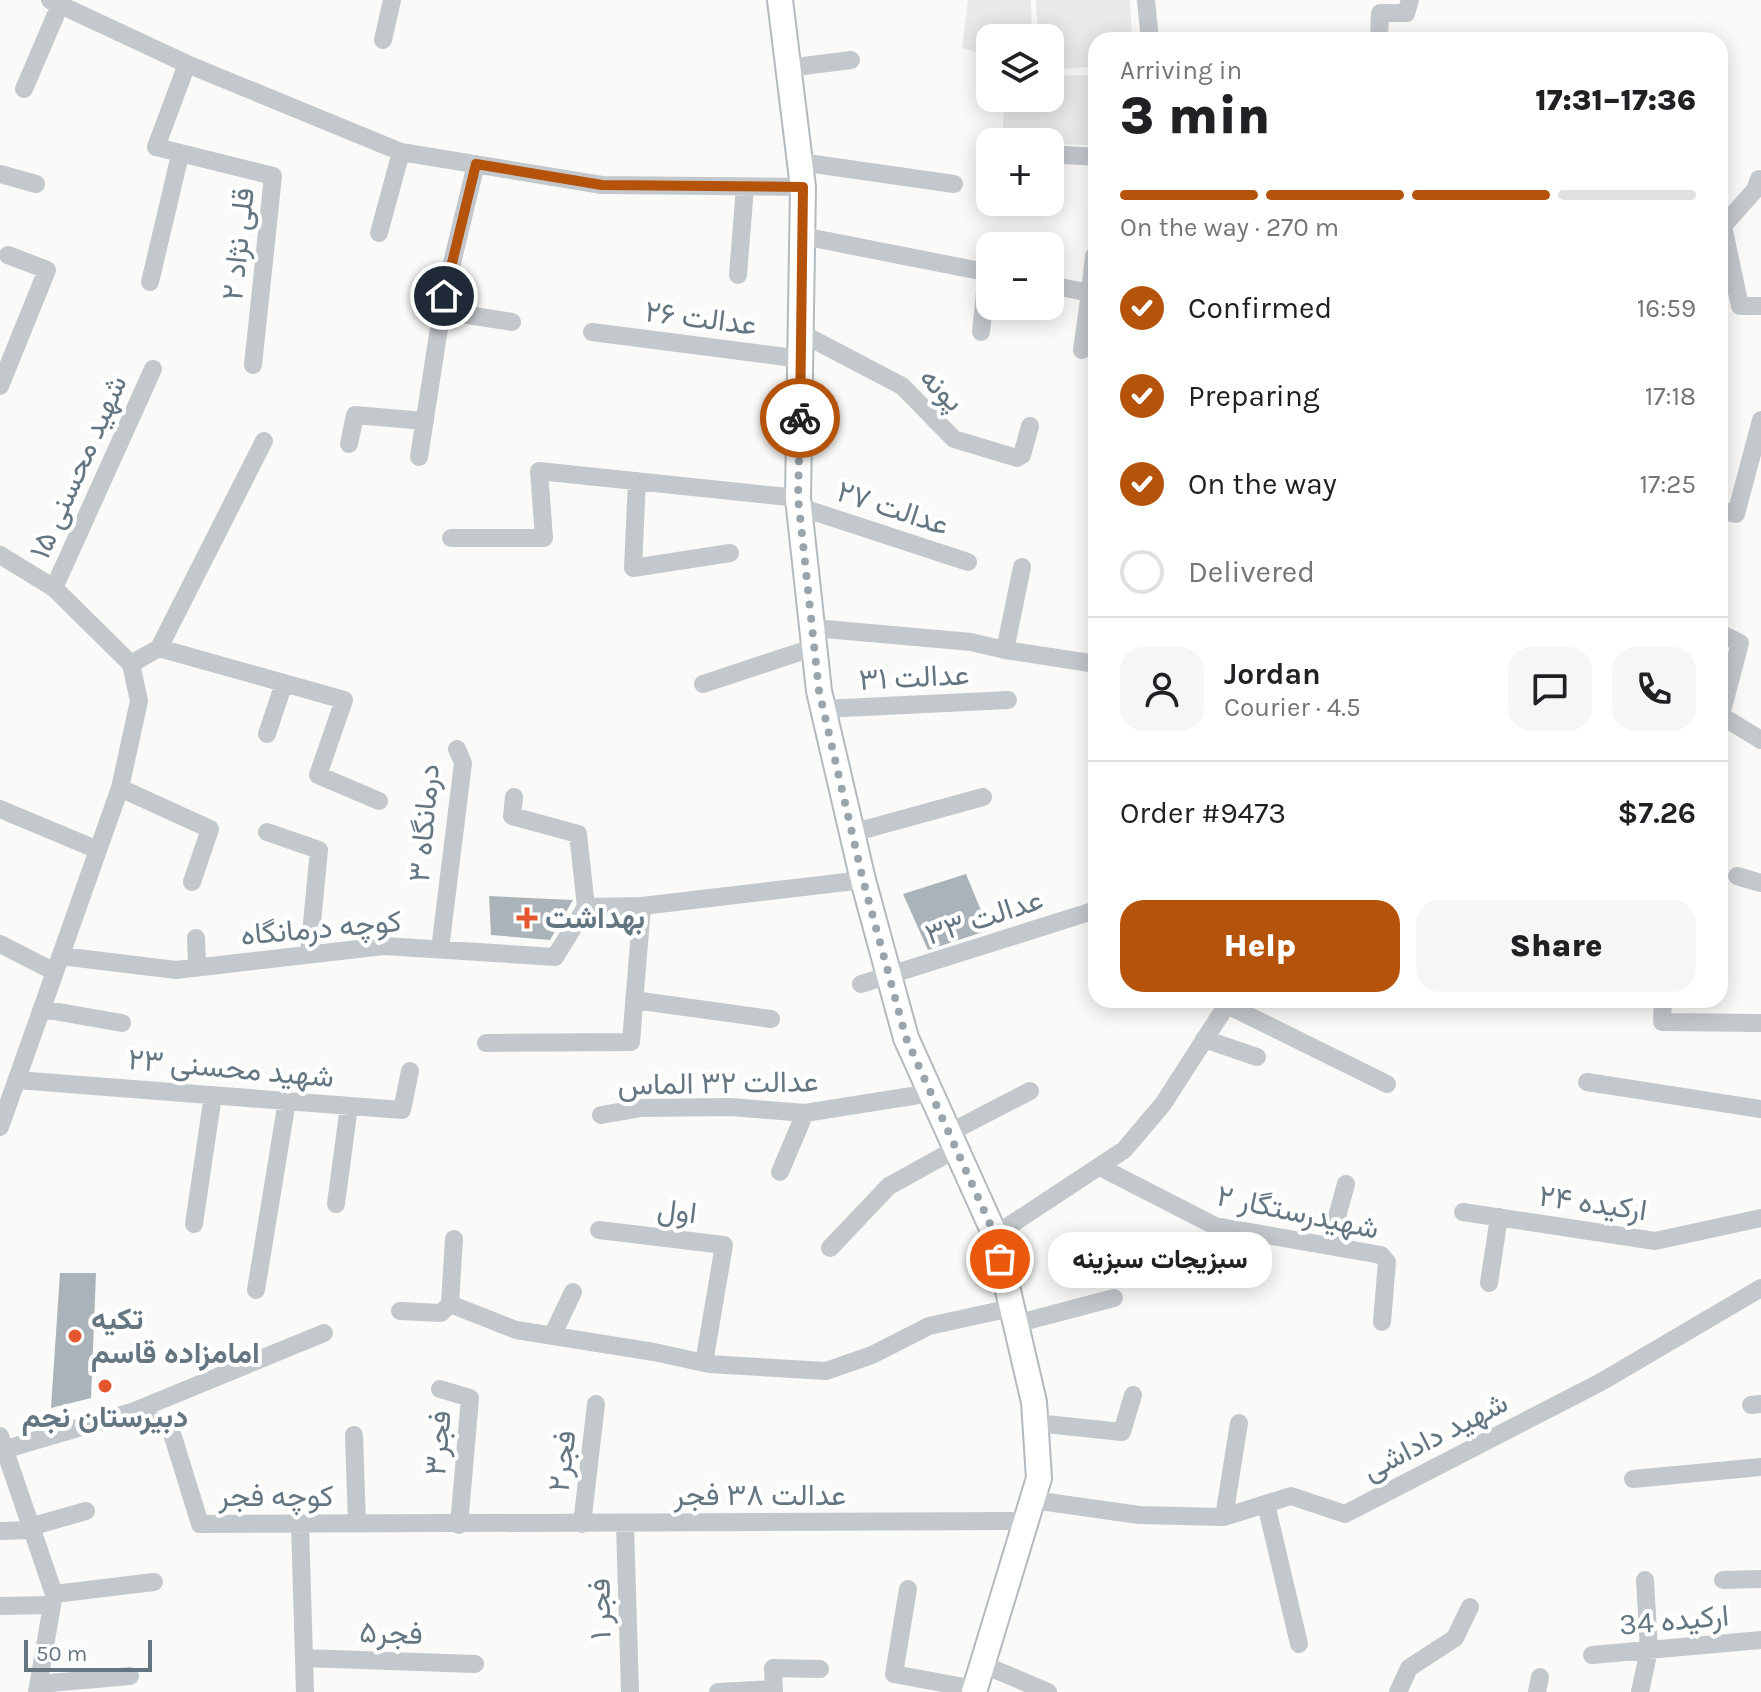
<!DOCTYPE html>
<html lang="en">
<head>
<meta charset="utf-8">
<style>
  :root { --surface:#fff; --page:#f6f6f6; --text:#202124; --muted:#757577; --line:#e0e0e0; --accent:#b45309 }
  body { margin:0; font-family:Karla,Vazirmatn,sans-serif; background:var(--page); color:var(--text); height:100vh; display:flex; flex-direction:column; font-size:30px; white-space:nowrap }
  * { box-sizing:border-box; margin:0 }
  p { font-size:26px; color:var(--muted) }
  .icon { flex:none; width:44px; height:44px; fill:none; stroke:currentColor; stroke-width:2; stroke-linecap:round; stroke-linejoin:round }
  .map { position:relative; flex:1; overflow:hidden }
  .panel { position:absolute; left:1088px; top:32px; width:640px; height:976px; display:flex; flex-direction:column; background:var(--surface); border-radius:24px; box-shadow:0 4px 20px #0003 }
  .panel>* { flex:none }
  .controls { position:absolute; left:976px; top:24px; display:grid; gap:16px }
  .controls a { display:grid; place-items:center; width:88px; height:88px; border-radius:16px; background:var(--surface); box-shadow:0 4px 20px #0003; font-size:40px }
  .scale { position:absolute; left:24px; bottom:20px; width:128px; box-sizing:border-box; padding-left:8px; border:4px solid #657683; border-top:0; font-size:22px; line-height:28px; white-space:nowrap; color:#657683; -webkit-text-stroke:6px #fff; paint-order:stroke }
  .pin { position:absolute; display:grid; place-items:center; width:68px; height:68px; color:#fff; margin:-34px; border:4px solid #fff; border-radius:50%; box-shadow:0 2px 8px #0007 }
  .courier { position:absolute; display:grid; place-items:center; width:80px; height:80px; margin:-40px; border:6px solid #b45309; border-radius:50%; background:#fff; color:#222; box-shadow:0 2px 10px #0007 }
  .bubble { position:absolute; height:56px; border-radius:24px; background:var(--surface); box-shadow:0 4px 20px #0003; font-size:26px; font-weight:800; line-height:56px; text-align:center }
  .head em { font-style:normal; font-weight:800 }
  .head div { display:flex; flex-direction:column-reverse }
  .head { display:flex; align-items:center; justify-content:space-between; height:136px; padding:0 32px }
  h1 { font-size:52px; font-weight:800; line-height:60px }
  .bar { display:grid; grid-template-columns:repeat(4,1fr); gap:12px 8px; align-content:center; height:96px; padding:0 32px }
  .bar i { height:10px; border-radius:6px; background:var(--line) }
  .bar .selected { background:var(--accent) }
  .bar p { grid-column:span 4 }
  .line { display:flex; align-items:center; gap:20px; padding:0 32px; border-top:2px solid var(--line) }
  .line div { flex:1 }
  .round { display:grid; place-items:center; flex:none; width:84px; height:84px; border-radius:24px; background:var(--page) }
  ol { padding:0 32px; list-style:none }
  li { display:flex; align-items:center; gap:24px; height:88px }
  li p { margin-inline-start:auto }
  li .icon { padding:8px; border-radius:50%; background:var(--accent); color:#fff; stroke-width:4 }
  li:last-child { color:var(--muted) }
  li i { width:44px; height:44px; border:4px solid var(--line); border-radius:50% }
  .button { display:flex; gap:16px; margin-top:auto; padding:16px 32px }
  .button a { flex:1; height:92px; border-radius:24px; background:var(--accent); color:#fff; font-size:32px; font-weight:800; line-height:92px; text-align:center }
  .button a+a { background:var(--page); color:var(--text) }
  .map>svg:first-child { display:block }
  .built { fill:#e8e9e9 }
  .building { fill:#aab3b9 }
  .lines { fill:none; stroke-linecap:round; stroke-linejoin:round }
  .secondary-casing { stroke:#b3babf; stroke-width:28 }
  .street { stroke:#c3c8cc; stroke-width:18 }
  .secondary { stroke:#fff; stroke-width:24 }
  .done { stroke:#99a4ac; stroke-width:8; stroke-dasharray:0 14.4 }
  .route { stroke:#b45309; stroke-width:10 }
  .poi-dot { fill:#e4572e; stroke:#fff; stroke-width:3 }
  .labels { text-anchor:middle; stroke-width:8; stroke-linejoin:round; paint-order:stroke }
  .street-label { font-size:30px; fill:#657683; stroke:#fff }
  .poi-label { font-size:30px; font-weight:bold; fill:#657683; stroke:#fff; text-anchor:start }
</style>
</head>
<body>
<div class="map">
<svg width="1761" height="1692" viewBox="0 0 1761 1692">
  <rect width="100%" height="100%" fill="#fafaf8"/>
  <path class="built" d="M968,0H1031L1032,38H990V57L962,48Z
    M1036,0H1130L1132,40H1096V66L1050,70V38H1038Z
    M1095,75L1091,145L1002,142L1005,98H1050V76Z"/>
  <path class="building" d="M966,874L989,930L928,950L903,894Z
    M489,896L573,900L550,940L491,935Z
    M60,1273H96L91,1398L51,1408Z"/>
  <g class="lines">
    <g class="secondary-casing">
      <path id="secondary" d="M780,0L803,187L798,498L819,691L863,880L906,1038L995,1235L1034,1402L1039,1478L974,1692"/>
    </g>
    <path class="street" d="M50,0L187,64L401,152L602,185L803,187
      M1146,0L1150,40
      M383,40L392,0
      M1379,40L1380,13H1406L1410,0
      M187,64L156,147L273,176L253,365
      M788,68L851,60
      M24,89L60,5
      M1050,154L1096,157
      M800,162L954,184
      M0,174L36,184
      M1759,179L1755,190L1723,226L1740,306H1761
      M379,233L401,152
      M803,236L990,273
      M738,275L745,187
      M150,282L180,155
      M1050,285L1090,293L1094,256
      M442,311L512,322
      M592,332L802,359
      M981,332L987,273
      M801,333L902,386L954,439L1017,458L1022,455L1030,426
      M1082,350L1090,293
      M0,386L47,270L8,255
      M349,444L355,415L425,421
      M419,457L444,296L476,164
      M637,481L633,568L730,553
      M800,507L968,562
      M1720,510L1736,514L1761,420
      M451,538H544L539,471L798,498
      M0,555L54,588L131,664
      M54,588L153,369
      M814,628L971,642L1005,650L1022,567
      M1720,633L1740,643L1721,715
      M159,648L344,700L318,775L379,801
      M1005,650L1096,664
      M131,664L159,648L264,441
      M703,684L815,647
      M823,709L1008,700
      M1720,715L1761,740
      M267,734L284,683
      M120,788L210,829L192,882
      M514,797L512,816L578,834L586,907
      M0,809L98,850
      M267,832L319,850L309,954
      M852,833L983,797
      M1737,876L1761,883
      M586,907L642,906L863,880
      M196,938L197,967
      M0,944L55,972
      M440,949L463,763L457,749
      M61,956L176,970L384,946L555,957L586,907
      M861,984L1096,910
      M634,1000L771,1019
      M1663,1000L1662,1022L1761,1023
      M1227,1005L1387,1084
      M42,1009L122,1023
      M1204,1039L1257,1057
      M486,1043L631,1042L642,906
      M17,1080L402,1110L410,1071
      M1587,1082L1761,1109
      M601,1115L642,1108L731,1107L805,1113L931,1093
      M0,1127L120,788L139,701L131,664
      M949,1133L1030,1091
      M1100,1167L1215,1226L1381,1255L1387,1262L1382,1322
      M780,1172L805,1113
      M336,1204L349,1106
      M1463,1212L1655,1241L1761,1218
      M194,1224L213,1095
      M599,1230L724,1245L704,1363
      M995,1235L1124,1150L1163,1104L1230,1000
      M1329,1246L1346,1184
      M830,1248L889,1186L956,1149
      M1489,1283L1499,1217
      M256,1290L287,1101
      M450,1304L516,1330L654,1352L709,1364L826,1371L872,1355L929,1326L1011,1308
      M400,1311L441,1313L450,1304L454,1239
      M1015,1324L1114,1298
      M552,1336L573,1292
      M440,1389L470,1398L459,1525
      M1751,1405L1761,1404
      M132,1412L170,1427L200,1524L1026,1521
      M1036,1423L1122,1432L1133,1395
      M354,1435L357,1524
      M0,1436L54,1594L37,1692
      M3,1450L132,1412L324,1333
      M1633,1479L1761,1467
      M1033,1500L1139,1515L1224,1517L1291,1496L1345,1514L1601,1382L1761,1288
      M1266,1504L1299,1644
      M1224,1517L1239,1423
      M300,1524L305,1692
      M582,1524L596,1404
      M625,1524L630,1692
      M30,1527L86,1511
      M0,1531L31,1530
      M1723,1580L1761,1579
      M908,1589L894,1674L975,1689
      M54,1594L154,1582
      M0,1606L52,1605
      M1592,1655L1761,1640
      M304,1658L475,1664
      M984,1665L1048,1692
      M39,1684L130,1676
      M718,1692L774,1689
      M774,1692L773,1668L820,1669
      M1398,1692L1409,1668L1455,1638L1470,1607
      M1537,1692L1540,1677
      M1640,1692L1649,1650L1645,1580"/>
    <use href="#secondary" class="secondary"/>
  </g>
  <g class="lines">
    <path class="done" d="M800,418L798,498L819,691L863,880L906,1038L995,1235L1000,1259"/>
    <path class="route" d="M444,296L476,164L602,185L803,187L800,418"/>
  </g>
  <g class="poi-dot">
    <path d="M523 906h8v8h8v8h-8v8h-8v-8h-8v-8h8z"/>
    <circle cx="75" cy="1336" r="8"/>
    <circle cx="105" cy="1386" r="8"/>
  </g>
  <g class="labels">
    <g class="street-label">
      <text transform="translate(238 244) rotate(-84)" y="10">قلی نژاد ۲</text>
      <text transform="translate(701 318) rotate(7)" y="10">عدالت ۲۶</text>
      <text transform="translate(942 389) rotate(44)" y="10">پونه</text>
      <text transform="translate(78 467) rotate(-66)" y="10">شهید محسنی ۱۵</text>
      <text transform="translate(893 508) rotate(18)" y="10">عدالت ۲۷</text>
      <text transform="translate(914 677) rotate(-3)" y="10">عدالت ۳۱</text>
      <text transform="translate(424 823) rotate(-85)" y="10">درمانگاه ۳</text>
      <text transform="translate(984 917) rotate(-18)" y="10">عدالت ۳۳</text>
      <text transform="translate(321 928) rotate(-5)" y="10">کوچه درمانگاه</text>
      <text transform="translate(231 1068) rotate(5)" y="10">شهید محسنی ۲۳</text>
      <text transform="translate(718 1083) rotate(-1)" y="10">عدالت ۳۲ الماس</text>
      <text transform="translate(1593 1203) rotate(8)" y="10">ارکیده ۲۴</text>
      <text transform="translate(677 1211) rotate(7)" y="10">اول</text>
      <text transform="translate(1298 1212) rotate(12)" y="10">شهیدرستگار ۲</text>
      <text transform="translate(1435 1436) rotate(-27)" y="10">شهید داداشی</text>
      <text transform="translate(438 1443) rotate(-85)" y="10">فجر۳</text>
      <text transform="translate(562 1461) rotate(-83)" y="10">فجر۲</text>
      <text x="760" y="1505">عدالت ۳۸ فجر</text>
      <text x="276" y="1506">کوچه فجر</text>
      <text transform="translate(600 1609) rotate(-91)" y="10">فجر ۱</text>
      <text transform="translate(1674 1620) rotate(-5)" y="10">ارکیده 34</text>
      <text transform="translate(391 1633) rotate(2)" y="10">فجر۵</text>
    </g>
    <g class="poi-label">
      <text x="545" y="928">بهداشت</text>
      <text x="91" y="1329">تکیه<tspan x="91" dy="34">امامزاده قاسم</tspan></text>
      <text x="105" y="1427" text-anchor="middle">دبیرستان نجم</text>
    </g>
  </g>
</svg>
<div class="controls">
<a><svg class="icon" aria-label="layers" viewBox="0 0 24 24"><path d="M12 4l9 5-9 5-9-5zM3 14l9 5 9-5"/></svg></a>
<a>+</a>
<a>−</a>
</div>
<div class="scale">50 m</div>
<div class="pin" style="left:1000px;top:1259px;background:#ea580c"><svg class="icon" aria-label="bag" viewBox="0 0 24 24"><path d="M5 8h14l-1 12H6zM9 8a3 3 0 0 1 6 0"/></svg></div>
<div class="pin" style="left:444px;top:296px;background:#1f2937"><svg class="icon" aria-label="home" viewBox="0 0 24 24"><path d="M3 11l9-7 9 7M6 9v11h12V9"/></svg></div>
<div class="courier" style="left:800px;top:418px"><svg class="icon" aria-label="bike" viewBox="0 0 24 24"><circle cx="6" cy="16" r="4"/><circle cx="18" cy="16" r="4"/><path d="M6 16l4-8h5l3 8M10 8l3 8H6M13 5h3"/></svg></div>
<div class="bubble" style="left:1048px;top:1232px;width:224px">سبزیجات سبزینه</div>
<section class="panel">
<div class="head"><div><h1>3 min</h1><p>Arriving in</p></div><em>17:31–17:36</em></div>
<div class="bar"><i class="selected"></i><i class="selected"></i><i class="selected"></i><i></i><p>On the way · 270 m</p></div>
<ol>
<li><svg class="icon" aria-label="check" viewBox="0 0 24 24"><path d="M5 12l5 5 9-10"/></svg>Confirmed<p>16:59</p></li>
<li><svg class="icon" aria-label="check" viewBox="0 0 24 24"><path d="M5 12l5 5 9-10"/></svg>Preparing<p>17:18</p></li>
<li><svg class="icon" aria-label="check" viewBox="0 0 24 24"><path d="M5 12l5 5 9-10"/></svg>On the way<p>17:25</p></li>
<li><i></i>Delivered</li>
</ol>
<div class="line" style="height:144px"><a class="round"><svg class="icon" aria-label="person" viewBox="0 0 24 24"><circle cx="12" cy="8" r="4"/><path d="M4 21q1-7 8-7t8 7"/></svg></a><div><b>Jordan</b><p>Courier · 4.5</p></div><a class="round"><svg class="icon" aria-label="chat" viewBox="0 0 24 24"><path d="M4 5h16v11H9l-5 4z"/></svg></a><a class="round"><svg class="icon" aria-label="phone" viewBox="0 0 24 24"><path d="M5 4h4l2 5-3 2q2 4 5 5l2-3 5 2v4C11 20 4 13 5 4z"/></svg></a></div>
<div class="line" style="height:104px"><div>Order #9473</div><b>$7.26</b></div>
<div class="button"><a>Help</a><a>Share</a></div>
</section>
</div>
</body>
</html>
